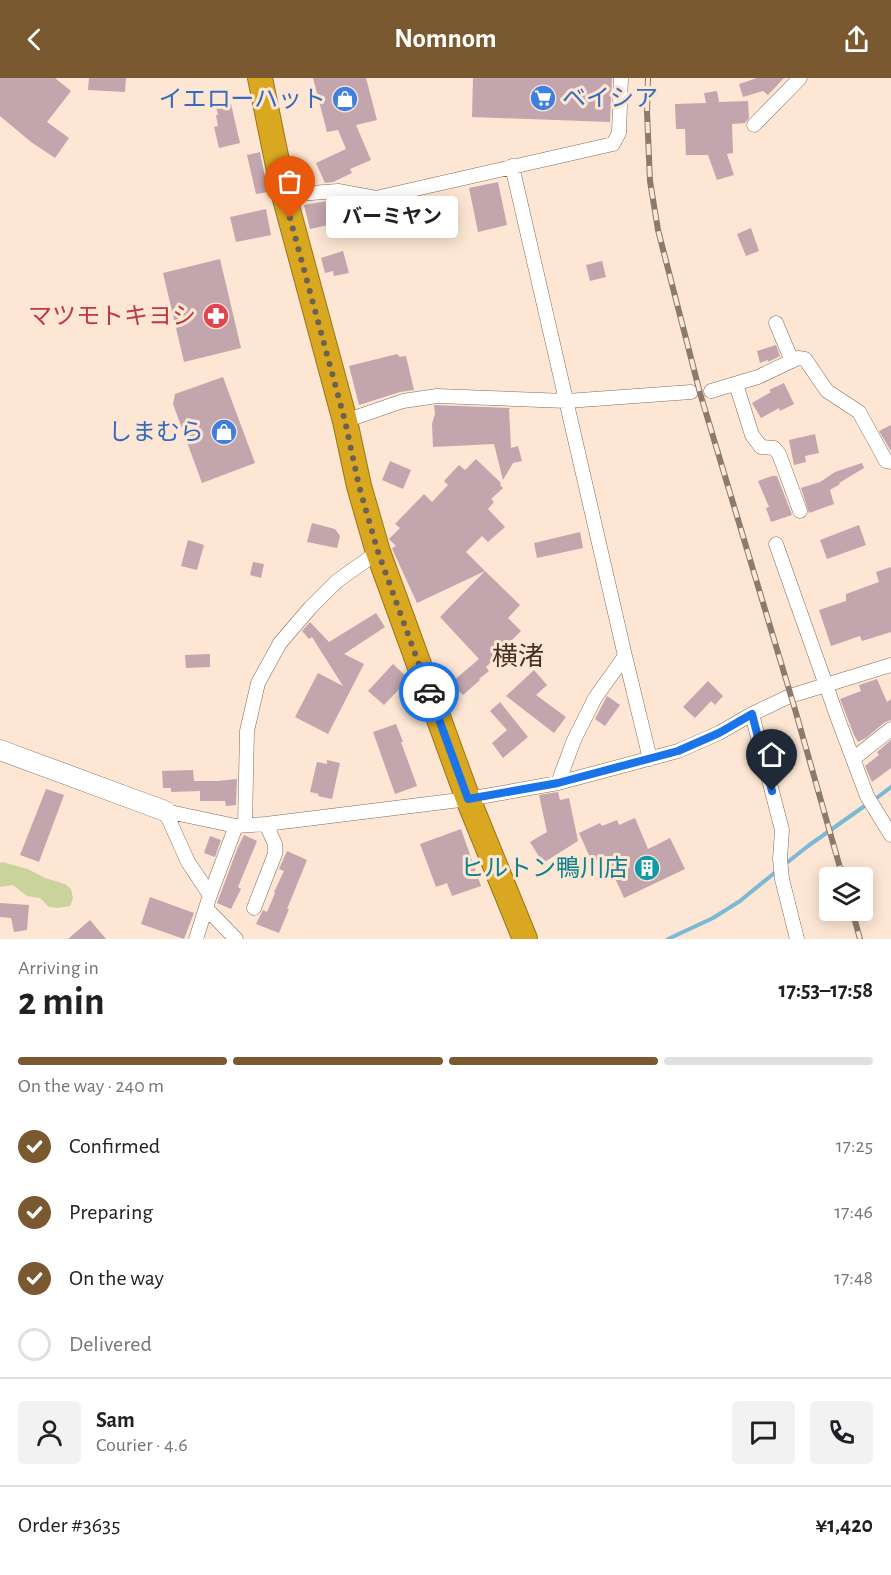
<!DOCTYPE html>
<html lang="en">
<head>
<meta charset="utf-8">
<style>
  :root { --surface:#fff; --page:#f2f2f2; --text:#202124; --muted:#757577; --line:#e0e0e0; --accent:#7a5930 }
  body { margin:0; font-family:"Alegreya Sans","Noto Sans JP",sans-serif; background:var(--page); color:var(--text); height:100vh; display:flex; flex-direction:column; font-size:22px; white-space:nowrap }
  * { box-sizing:border-box; margin:0 }
  p { font-size:20px; color:var(--muted) }
  .icon { flex:none; width:33px; height:33px; fill:none; stroke:currentColor; stroke-width:2; stroke-linecap:round; stroke-linejoin:round }
  .map { position:relative; height:861px; overflow:hidden }
  .drawer { display:flex; flex-direction:column; background:var(--surface); flex:1 }
  .drawer>* { flex:none }
  .buttons { position:absolute; left:819px; top:789px; display:grid; gap:12px }
  .buttons a { display:grid; place-items:center; width:54px; height:54px; border-radius:6px; background:var(--surface); box-shadow:0 3px 15px #0003; font-size:30px }
  .pin { position:absolute; display:grid; place-items:center; width:51px; height:51px; color:#fff; margin:-62px -26px; border-radius:50% 50% 50% 0; rotate:-45deg; box-shadow:0 0 6px #0007 }
  .pin .icon { rotate:45deg }
  .courier { position:absolute; display:grid; place-items:center; width:60px; height:60px; margin:-30px; border:4px solid #1a73e8; border-radius:50%; background:#fff; color:#222; box-shadow:0 2px 8px #0007 }
  .bubble { position:absolute; height:42px; border-radius:6px; background:var(--surface); box-shadow:0 3px 15px #0003; font-size:20px; font-weight:700; line-height:42px; text-align:center }
  .head em { font-style:normal; font-weight:700 }
  .head div { display:flex; flex-direction:column-reverse }
  .head { display:flex; align-items:center; justify-content:space-between; height:102px; padding:0 18px }
  h1 { font-size:39px; font-weight:700; line-height:45px }
  .bar { display:grid; grid-template-columns:repeat(4,1fr); gap:9px 6px; align-content:center; height:72px; padding:0 18px }
  .bar i { height:8px; border-radius:4px; background:var(--line) }
  .bar .current { background:var(--accent) }
  .bar p { grid-column:span 4 }
  .line { display:flex; align-items:center; gap:15px; padding:0 18px; border-top:2px solid var(--line) }
  .line div { flex:1 }
  .round { display:grid; place-items:center; flex:none; width:63px; height:63px; border-radius:6px; background:var(--page) }
  ol { padding:0 18px; list-style:none }
  li { display:flex; align-items:center; gap:18px; height:66px }
  li p { margin-inline-start:auto }
  li .icon { padding:6px; border-radius:50%; background:var(--accent); color:#fff; stroke-width:4 }
  li:last-child { color:var(--muted) }
  li i { width:33px; height:33px; border:3px solid var(--line); border-radius:50% }
  header { display:flex; justify-content:space-between; align-items:center; height:78px; padding:0 18px; background:var(--accent); color:#fff; font-size:27px; font-weight:700 }
  .map>svg:first-child { display:block }
  .green { fill:#cbd39d }
  .lines { fill:none; stroke-linecap:round; stroke-linejoin:round }
  .stream { stroke:#7bb9d5; stroke-width:4 }
  .building { fill:#c2a5ad }
  .street-casing { stroke:#816c5b; stroke-width:15 }
  .secondary-casing { stroke:#816c5b; stroke-width:21 }
  .highway-casing { stroke:#98751b; stroke-width:26 }
  .street { stroke:#fff; stroke-width:14 }
  .secondary { stroke:#fff; stroke-width:20 }
  .highway { stroke:#d9a720; stroke-width:24 }
  .rail-casing { stroke:#8a7b6e; stroke-width:6 }
  .rail { stroke:#fde6d3; stroke-width:4; stroke-dasharray:11; stroke-linecap:butt }
  .done { stroke:#6d6055; stroke-width:6; stroke-dasharray:0 10.8 }
  .route { stroke:#1a73e8; stroke-width:8 }
  .labels { text-anchor:middle; stroke-width:6; stroke-linejoin:round; paint-order:stroke }
  .shop-label { font-size:24px; fill:#366cbe; stroke:#fde6d3; text-anchor:end }
  .health-label { font-size:24px; fill:#be3a42; stroke:#fde6d3; text-anchor:end }
  .culture-label { font-size:24px; fill:#0d838f; stroke:#fde6d3; text-anchor:end }
  .neighbourhood-label { font-size:26px; fill:#433222; stroke:#fde6d3 }
</style>
</head>
<body>
<header><svg class="icon" aria-label="back" viewBox="0 0 24 24"><path d="M15 5l-7 7 7 7"/></svg>Nomnom<svg class="icon" aria-label="share" viewBox="0 0 24 24"><path d="M12 15V3M7 8l5-5 5 5M5 13v7h14v-7"/></svg></header>
<div class="map">
<svg width="891" height="861" viewBox="0 0 891 861">
  <rect width="100%" height="100%" fill="#fde6d3"/>
  <path class="green" d="M2,784L28,791L45,800L65,806L71,811L73,820L70,828L58,830L49,829L40,820L27,818L13,807L0,809V785Z"/>
  <g class="lines">
    <path class="stream" d="M878,719L891,709
      M784,787L808,768L866,727
      M668,861L713,840L740,823L778,792"/>
  </g>
  <path class="building" d="M0,0H55L71,13L47,44L69,60L55,80L31,64L0,38Z
    M89,0H126L125,14L88,12Z
    M313,0H366L377,42L356,47L371,82L350,91L352,95L333,104L325,105L316,85L346,71L338,52L327,54Z
    M473,0H612L610,44L472,39Z
    M757,0H784L768,17L763,13L743,19L739,6Z
    M717,13L719,24L748,23L749,40L745,45L732,46L733,75L727,76L734,97L717,102L708,77H686L685,51H676L675,26L706,25L704,15Z
    M231,26L240,65L219,70L214,49L218,48L216,37H218L216,29Z
    M260,74L268,114L256,116L247,77Z
    M498,104L507,147L478,154L469,110Z
    M327,123L333,146L310,151L304,127Z
    M367,127L379,129V139L368,140Z
    M266,131L271,157L236,164L230,139Z
    M751,150L759,173L746,178L737,156Z
    M343,173L349,195L334,198L333,193L325,195L321,180Z
    M220,181L241,270L184,284L163,195Z
    M602,183L606,199L590,203L586,187Z
    M776,267L780,278L768,284V282L760,285L757,273Z
    M397,276L400,279L406,278L414,312L400,314L359,327L349,288Z
    M223,299L255,385L202,405L173,326L175,316Z
    M784,305L794,326L780,333L779,330L761,340L752,325L771,314L769,312Z
    M434,327L511,330L509,331L511,370L518,368L522,383L513,385L503,402L494,366L433,369L432,346L435,336Z
    M891,347V373L879,353Z
    M815,356L819,375L805,378L806,384L794,387L789,362Z
    M476,381L501,405L500,407L503,410L491,421L494,424L488,431L505,449L488,464L482,458L466,474L485,493L417,525L394,475L392,470L396,468L389,461L400,450L395,446L424,416L432,424L448,407L444,403L459,387L465,392Z
    M390,383L411,392L403,411L382,402Z
    M862,385L864,390L839,405L840,406L830,412L834,426L809,435L801,410L820,404L835,394Z
    M772,398H777L792,437L771,444L766,430L769,429L758,403Z
    M312,445L335,451L340,458L337,470L307,464Z
    M859,447L866,467L827,481L820,462Z
    M580,454L583,470L537,480L534,465Z
    M188,462L204,467L197,492L181,488Z
    M253,484L264,486L261,500L250,497Z
    M891,489V554L862,563L860,558L831,568L819,532L846,523V516L879,504L876,494Z
    M485,493L520,527L508,540L521,553L507,567L508,568L486,589L489,593L479,601L480,602L463,617L459,613L454,618L446,609L479,581L440,539Z
    M376,535L385,549L344,576L364,586L328,656L295,639L318,595L343,608L312,559L309,561L302,553L310,544L329,564Z
    M210,576V589L186,590L185,577Z
    M393,586L409,601L384,627L368,613Z
    M534,592L547,607L536,617L566,639L554,655L506,618Z
    M877,601L887,624L891,621V642L885,644L866,660L858,664L854,657L840,621L861,613L859,607Z
    M708,603L723,618L715,627L711,623L695,640L683,629Z
    M607,618L620,627L605,648L595,641Z
    M500,624L528,659L503,680L492,665L507,652L490,633Z
    M396,646L403,664H401L417,708L395,716L373,654Z
    M891,662V690L872,704L865,688L879,677L877,674Z
    M327,682L340,685L332,721L318,718L319,716L310,714L317,684L327,686Z
    M193,692L194,703H217L237,701L236,727L226,728L225,723H200V713L171,714V710H163L162,693Z
    M46,711L64,717L39,784L20,777Z
    M558,714L560,722L569,720L578,763L543,785L530,764L547,754L539,717Z
    M635,740L648,771L670,760L685,791L624,820L605,778L592,784L579,755L600,745L602,748L617,742L619,747Z
    M461,751L481,808L452,818L447,805L436,809L420,766Z
    M244,757L257,763L238,809L241,811L231,831L217,825L238,769Z
    M210,758L221,762L215,779L204,775Z
    M287,773L307,782L287,831H289L279,855L256,846L263,832L267,834L275,815L274,814L284,793L279,791Z
    M150,819L194,835L184,861L141,846Z
    M0,825L29,827L27,852L14,854L11,840L0,839Z
    M90,842L106,861H68Z"/>
  <g class="lines">
    <g class="street-casing">
      <path id="street" d="M754,47L800,0
        M512,88L625,578L650,681
        M284,117L338,113L376,120L613,66L619,55L621,0
        M776,245L792,283
        M736,306L752,357L761,369L774,370L779,376L800,433
        M711,313L758,299L798,280L805,281L827,313L859,334L886,383L891,384
        M345,343L403,323L437,318L567,323L691,314
        M776,466L838,641L867,718L891,757
        M752,636L782,752L780,781L782,801L797,861
        M853,681L891,651
        M558,705L574,662L595,620L625,578
        M165,733L236,748L266,746L468,721L558,705L678,673L719,655L752,636L790,618L891,587
        M165,733L188,784L210,817
        M245,747L247,653L258,605L280,565L310,530L337,503L378,474
        M206,830L236,861
        M254,830L275,776V766L266,746
        M196,861L210,817L236,748"/>
    </g>
    <g class="secondary-casing">
      <path id="secondary" d="M0,672L165,733"/>
    </g>
    <g class="highway-casing">
      <path id="highway" d="M260,0L284,117L345,343L359,408L378,474L468,721L525,861"/>
    </g>
    <use href="#street" class="street"/>
    <use href="#secondary" class="secondary"/>
    <use href="#highway" class="highway"/>
    <g class="rail-casing">
      <path id="rail" d="M648,0L647,34L650,103L658,152L700,315L794,628L843,800
        M852,832L860,861"/>
    </g>
    <use href="#rail" class="rail"/>
  </g>
  <g class="lines">
    <path class="done" d="M290,140L345,343L359,408L378,474L429,614"/>
    <path class="route" d="M429,614L468,721L558,705L678,673L719,655L752,636L772,713"/>
  </g>
  <defs>
    <g id="supermarket-disc" transform="scale(1.35)"><circle r="9.5" fill="#3f7fe0" stroke="#fde6d3"/><path d="M-6-5.5h2.5l.6 2H6L4.5 2H-2.5L-4.4-4H-6ZM-1.5 3.2a1.3 1.3 0 1 0 .1 0ZM3 3.2a1.3 1.3 0 1 0 .1 0Z" fill="#fff"/></g>
    <g id="shop-disc" transform="scale(1.35)"><circle r="9.5" fill="#3f7fe0" stroke="#fde6d3"/><path d="M-5-2.5h2.3a2.7 3.5 0 0 1 5.4 0H5L5.5 6h-11ZM-1.5-2.5h3a1.5 2.3 0 0 0-3 0Z" fill="#fff"/></g>
    <g id="pharmacy-disc" transform="scale(1.35)"><circle r="9.5" fill="#e0444e" stroke="#fde6d3"/><path d="M-2-6h4v4h4v4h-4v4h-4v-4h-4v-4h4Z" fill="#fff"/></g>
    <g id="building-disc" transform="scale(1.35)"><circle r="9.5" fill="#0f9aa8" stroke="#fde6d3"/><path d="M-4-6H4V6H1V3H-1V6H-4ZM-2.5-4.3h1.7v1.8h-1.7ZM.8-4.3h1.7v1.8H.8ZM-2.5-1h1.7V.8h-1.7ZM.8-1h1.7V.8H.8Z" fill="#fff"/></g>
  </defs>
  <g fill-rule="evenodd">
    <use href="#supermarket-disc" x="543" y="20"/>
    <use href="#shop-disc" x="345" y="21"/>
    <use href="#pharmacy-disc" x="216" y="238"/>
    <use href="#shop-disc" x="224" y="354"/>
    <use href="#building-disc" x="647" y="790"/>
  </g>
  <g class="labels">
    <g class="shop-label">
      <text x="562" y="28" text-anchor="start">ベイシア</text>
      <text x="326" y="29">イエローハット</text>
      <text x="204" y="362">しまむら</text>
    </g>
    <g class="health-label">
      <text x="196" y="246">マツモトキヨシ</text>
    </g>
    <g class="culture-label">
      <text x="628" y="798">ヒルトン鴨川店</text>
    </g>
    <g class="neighbourhood-label">
      <text x="518" y="587">横渚</text>
    </g>
  </g>
</svg>
<div class="buttons">
<a><svg class="icon" aria-label="layers" viewBox="0 0 24 24"><path d="M12 4l9 5-9 5-9-5zM3 14l9 5 9-5"/></svg></a>
</div>
<div class="pin" style="left:290px;top:140px;background:#ea580c"><svg class="icon" aria-label="bag" viewBox="0 0 24 24"><path d="M5 8h14l-1 12H6zM9 8a3 3 0 0 1 6 0"/></svg></div>
<div class="pin" style="left:772px;top:713px;background:#1f2937"><svg class="icon" aria-label="home" viewBox="0 0 24 24"><path d="M3 11l9-7 9 7M6 9v11h12V9"/></svg></div>
<div class="courier" style="left:429px;top:614px"><svg class="icon" aria-label="car" viewBox="0 0 24 24"><path d="M5 17H2v-5l4-1 3-4h7l3 4 3 1v5h-3M9 17h6M6 11h13"/><circle cx="7" cy="17" r="2"/><circle cx="17" cy="17" r="2"/></svg></div>
<div class="bubble" style="left:326px;top:118px;width:132px">バーミヤン</div>
</div>
<section class="drawer">
<div class="head"><div><h1>2 min</h1><p>Arriving in</p></div><em>17:53–17:58</em></div>
<div class="bar"><i class="current"></i><i class="current"></i><i class="current"></i><i></i><p>On the way · 240 m</p></div>
<ol>
<li><svg class="icon" aria-label="check" viewBox="0 0 24 24"><path d="M5 12l5 5 9-10"/></svg>Confirmed<p>17:25</p></li>
<li><svg class="icon" aria-label="check" viewBox="0 0 24 24"><path d="M5 12l5 5 9-10"/></svg>Preparing<p>17:46</p></li>
<li><svg class="icon" aria-label="check" viewBox="0 0 24 24"><path d="M5 12l5 5 9-10"/></svg>On the way<p>17:48</p></li>
<li><i></i>Delivered</li>
</ol>
<div class="line" style="height:108px"><a class="round"><svg class="icon" aria-label="person" viewBox="0 0 24 24"><circle cx="12" cy="8" r="4"/><path d="M4 21q1-7 8-7t8 7"/></svg></a><div><b>Sam</b><p>Courier · 4.6</p></div><a class="round"><svg class="icon" aria-label="chat" viewBox="0 0 24 24"><path d="M4 5h16v11H9l-5 4z"/></svg></a><a class="round"><svg class="icon" aria-label="phone" viewBox="0 0 24 24"><path d="M5 4h4l2 5-3 2q2 4 5 5l2-3 5 2v4C11 20 4 13 5 4z"/></svg></a></div>
<div class="line" style="height:78px"><div>Order #3635</div><b>¥1,420</b></div>
</section>
</body>
</html>
